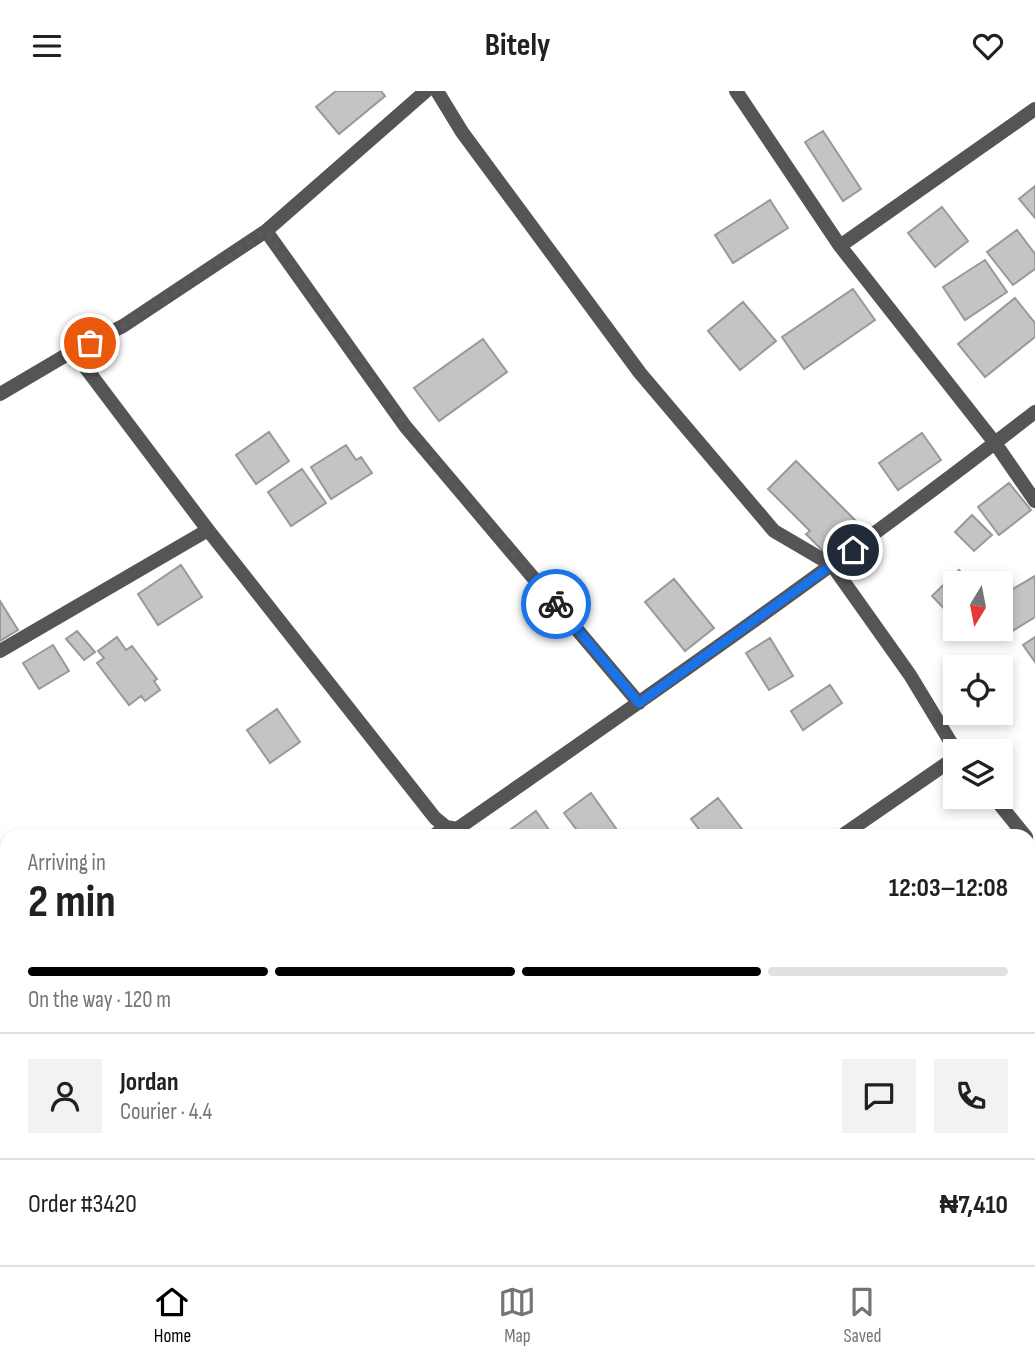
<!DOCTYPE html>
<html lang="en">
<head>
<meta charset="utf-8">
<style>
  :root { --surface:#fff; --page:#f2f2f2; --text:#202124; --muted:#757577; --line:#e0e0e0; --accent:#000 }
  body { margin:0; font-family:"Sofia Sans Condensed",sans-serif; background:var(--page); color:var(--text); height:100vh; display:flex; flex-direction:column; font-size:26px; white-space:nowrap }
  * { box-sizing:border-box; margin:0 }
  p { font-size:23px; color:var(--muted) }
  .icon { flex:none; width:38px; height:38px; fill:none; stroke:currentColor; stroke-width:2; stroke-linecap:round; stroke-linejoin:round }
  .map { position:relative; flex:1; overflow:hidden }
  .details { position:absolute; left:0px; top:738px; width:1036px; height:436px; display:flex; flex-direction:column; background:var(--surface); border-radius:21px 21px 0 0; box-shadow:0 4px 10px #0003 }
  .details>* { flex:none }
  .needle { width:46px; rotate:190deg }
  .tools { position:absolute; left:943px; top:480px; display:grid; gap:14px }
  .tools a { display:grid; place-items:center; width:70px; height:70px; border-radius:0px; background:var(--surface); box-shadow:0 4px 10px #0003; font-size:35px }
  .pin { position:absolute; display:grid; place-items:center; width:60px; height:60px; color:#fff; margin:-30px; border:4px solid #fff; border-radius:50%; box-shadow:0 2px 7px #0007 }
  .courier { position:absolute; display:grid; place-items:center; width:70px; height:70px; margin:-35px; border:5px solid #1a73e8; border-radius:50%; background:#fff; color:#222; box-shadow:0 2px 9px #0007 }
  .headline em { font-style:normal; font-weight:700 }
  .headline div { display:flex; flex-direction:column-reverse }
  .headline { display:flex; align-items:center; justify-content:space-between; height:119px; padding:0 28px }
  h1 { font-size:46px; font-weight:700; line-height:52px }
  .bar { display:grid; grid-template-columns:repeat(4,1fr); gap:10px 7px; align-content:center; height:84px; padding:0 28px }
  .bar i { height:9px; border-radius:5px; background:var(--line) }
  .bar .selected { background:var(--accent) }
  .bar p { grid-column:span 4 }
  .line { display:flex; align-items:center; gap:18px; padding:0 28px; border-top:2px solid var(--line) }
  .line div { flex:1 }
  .round { display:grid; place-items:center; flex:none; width:74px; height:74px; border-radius:0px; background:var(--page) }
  header { display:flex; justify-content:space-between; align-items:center; height:91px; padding:0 28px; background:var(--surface); font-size:32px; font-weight:700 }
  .dock { display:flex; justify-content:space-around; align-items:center; height:98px; border-top:2px solid var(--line); background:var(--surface); font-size:19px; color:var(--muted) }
  .dock a { display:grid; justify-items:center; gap:4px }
  .dock .selected { color:var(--accent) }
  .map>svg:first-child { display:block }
  .building { fill:#c4c4c4; stroke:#999; stroke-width:2 }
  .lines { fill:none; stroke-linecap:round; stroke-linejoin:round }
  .street { stroke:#555; stroke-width:14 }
  .done { stroke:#595959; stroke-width:7; stroke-dasharray:0 12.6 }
  .route { stroke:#1a73e8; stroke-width:9 }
</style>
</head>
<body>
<header><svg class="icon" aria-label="menu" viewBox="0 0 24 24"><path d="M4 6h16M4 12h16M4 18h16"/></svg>Bitely<svg class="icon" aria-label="heart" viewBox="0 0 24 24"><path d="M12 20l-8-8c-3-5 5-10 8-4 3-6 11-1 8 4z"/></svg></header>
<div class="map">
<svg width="1035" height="1174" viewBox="0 0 1035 1174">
  <rect width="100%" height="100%" fill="#fff"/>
  <path class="building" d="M336,0H381L385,5L339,43L316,16Z
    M823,40L861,98L843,110L805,51Z
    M1035,95V127L1019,108Z
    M770,109L788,137L733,172L715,144Z
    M942,116L968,150L935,176L908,142Z
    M1017,139L1035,163V178L1013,194L987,161Z
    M985,169L1007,201L965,229L943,196Z
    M853,198L875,229L804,278L782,246Z
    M1015,207L1035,232V246L985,286L958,253Z
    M743,211L776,250L740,279L708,240Z
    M483,248L507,281L439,330L414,297Z
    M269,341L289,370L256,393L236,364Z
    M922,342L941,369L898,399L879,372Z
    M346,354L356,369L361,366L372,382L331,408L311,376Z
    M796,370L865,439L833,470L806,443L810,440L768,398Z
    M302,378L326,412L291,435L268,401Z
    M1009,392L1031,419L999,444L978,416Z
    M972,424L992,444L974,460L955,441Z
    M181,474L202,506L158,534L138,503Z
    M959,479L971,492H956V530L932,505Z
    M1035,485V526L1011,541L1001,525V505Z
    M674,488L714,537L685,560L645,511Z
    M0,510L18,539L0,550Z
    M77,540L95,561L84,569L66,548Z
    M117,546L126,559L132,555L157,588L154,590L160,599L145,610L141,605L129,614L97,572L104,567L98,560Z
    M1035,546V571L1023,554Z
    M770,547L793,585L769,599L746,562Z
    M53,554L69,580L39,598L23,572Z
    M830,594L842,612L803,639L791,620Z
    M277,618L300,651L270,672L247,639Z
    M591,702L622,746H582L564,722Z
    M718,707L748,746H705L691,728Z
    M536,720L554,746H510L507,741Z"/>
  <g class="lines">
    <path class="street" d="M437,0L462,41L640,282L774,440L832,474L910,584L956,660
      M736,0L840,155L995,352L1035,410
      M266,140L405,335L639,612
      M840,155L1035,18
      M73,260L208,439L435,727L446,736L457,738C652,603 847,467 1035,321
      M0,303L73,260L123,235L266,140L426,0
      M0,560L208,439
      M993,705L1026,746
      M432,746L446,736
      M840,746L956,666
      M0,1071L7,1064"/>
  </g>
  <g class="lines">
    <path class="done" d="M90,252L123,235L266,140L405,335L556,513"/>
    <path class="route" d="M556,513L639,612L853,459"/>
  </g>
</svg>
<div class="tools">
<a><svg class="needle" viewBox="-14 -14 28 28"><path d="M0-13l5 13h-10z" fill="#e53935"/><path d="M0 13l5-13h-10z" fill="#757577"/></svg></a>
<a><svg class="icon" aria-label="locate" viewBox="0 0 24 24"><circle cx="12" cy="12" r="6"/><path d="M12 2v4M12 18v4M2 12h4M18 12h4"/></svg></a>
<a><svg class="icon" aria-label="layers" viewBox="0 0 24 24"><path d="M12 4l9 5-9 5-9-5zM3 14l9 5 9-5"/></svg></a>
</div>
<div class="pin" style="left:90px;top:252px;background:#ea580c"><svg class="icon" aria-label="bag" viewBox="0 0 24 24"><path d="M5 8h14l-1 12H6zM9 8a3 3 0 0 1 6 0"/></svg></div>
<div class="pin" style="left:853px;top:459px;background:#1f2937"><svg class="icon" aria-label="home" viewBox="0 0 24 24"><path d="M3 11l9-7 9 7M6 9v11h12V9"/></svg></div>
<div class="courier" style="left:556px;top:513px"><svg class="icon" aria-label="bike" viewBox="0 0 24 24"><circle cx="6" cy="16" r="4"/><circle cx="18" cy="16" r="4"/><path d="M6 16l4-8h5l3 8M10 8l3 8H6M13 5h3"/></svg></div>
<section class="details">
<div class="headline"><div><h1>2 min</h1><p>Arriving in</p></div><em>12:03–12:08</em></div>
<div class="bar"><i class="selected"></i><i class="selected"></i><i class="selected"></i><i></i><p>On the way · 120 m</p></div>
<div class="line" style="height:126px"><a class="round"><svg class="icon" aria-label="person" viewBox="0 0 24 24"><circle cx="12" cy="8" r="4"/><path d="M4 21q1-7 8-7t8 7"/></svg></a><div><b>Jordan</b><p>Courier · 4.4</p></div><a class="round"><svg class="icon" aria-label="chat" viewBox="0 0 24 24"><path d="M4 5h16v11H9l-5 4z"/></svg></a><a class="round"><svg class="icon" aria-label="phone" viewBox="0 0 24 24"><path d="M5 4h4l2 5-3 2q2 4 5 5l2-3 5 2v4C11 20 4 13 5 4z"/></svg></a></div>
<div class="line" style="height:91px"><div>Order #3420</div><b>₦7,410</b></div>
</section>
</div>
<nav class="dock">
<a class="selected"><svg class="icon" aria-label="home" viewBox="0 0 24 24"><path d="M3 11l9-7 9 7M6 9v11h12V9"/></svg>Home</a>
<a><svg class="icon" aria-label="map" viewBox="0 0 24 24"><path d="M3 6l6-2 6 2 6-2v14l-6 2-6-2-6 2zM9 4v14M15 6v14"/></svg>Map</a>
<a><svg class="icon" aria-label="saved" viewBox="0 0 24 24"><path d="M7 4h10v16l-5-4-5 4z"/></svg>Saved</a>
</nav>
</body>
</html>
